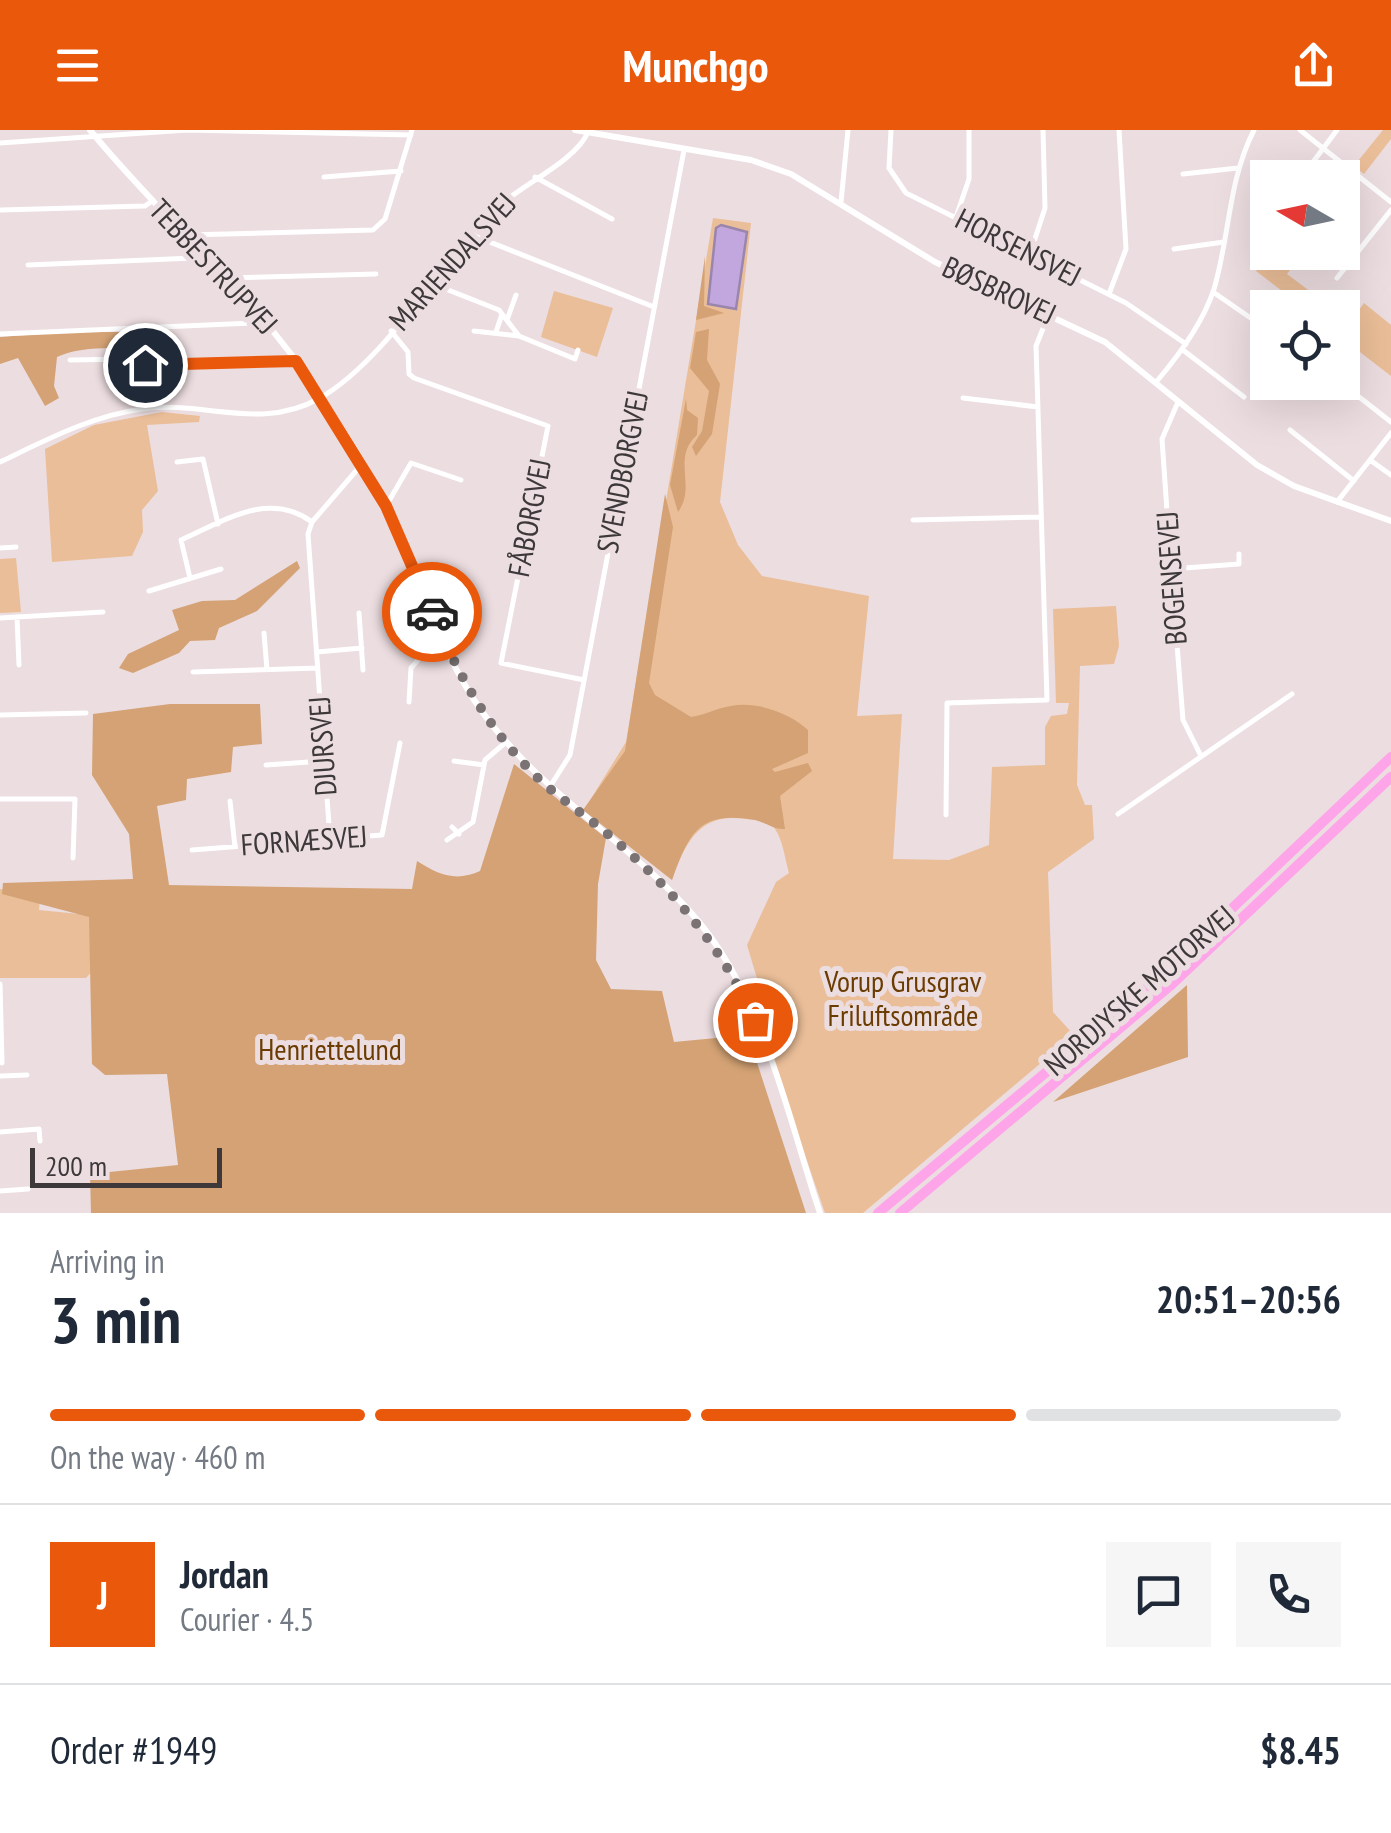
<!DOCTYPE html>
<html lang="en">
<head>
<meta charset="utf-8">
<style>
  :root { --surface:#fff; --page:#f6f6f7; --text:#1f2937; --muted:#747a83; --line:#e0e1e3; --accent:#ea580c }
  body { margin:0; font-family:"PT Sans Narrow",sans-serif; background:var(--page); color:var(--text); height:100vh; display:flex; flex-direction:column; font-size:38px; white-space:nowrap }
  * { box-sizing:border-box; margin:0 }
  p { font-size:32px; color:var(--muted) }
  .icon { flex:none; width:55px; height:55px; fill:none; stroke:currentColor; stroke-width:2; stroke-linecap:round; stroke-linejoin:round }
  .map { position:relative; height:1083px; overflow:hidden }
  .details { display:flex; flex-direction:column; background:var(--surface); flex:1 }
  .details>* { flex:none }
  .needle { width:65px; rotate:279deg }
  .tools { position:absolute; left:1250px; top:30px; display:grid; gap:20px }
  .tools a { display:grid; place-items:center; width:110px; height:110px; border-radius:0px; background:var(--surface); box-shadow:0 10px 40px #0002; font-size:50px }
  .scale { position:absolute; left:30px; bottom:25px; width:192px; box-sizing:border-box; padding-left:10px; border:5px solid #3d3839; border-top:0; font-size:28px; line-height:35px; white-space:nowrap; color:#3d3839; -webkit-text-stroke:8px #ecdde0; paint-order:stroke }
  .pin { position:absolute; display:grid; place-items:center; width:85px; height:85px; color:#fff; margin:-42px; border:5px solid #fff; border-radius:50%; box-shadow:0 2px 10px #0007 }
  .courier { position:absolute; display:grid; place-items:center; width:100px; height:100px; margin:-50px; border:8px solid #ea580c; border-radius:50%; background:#fff; color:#222; box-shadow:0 2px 12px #0007 }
  .summary em { font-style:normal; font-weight:700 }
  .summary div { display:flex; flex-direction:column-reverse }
  .summary { display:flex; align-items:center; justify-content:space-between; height:170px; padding:0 50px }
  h1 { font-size:65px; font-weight:700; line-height:75px }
  .bar { display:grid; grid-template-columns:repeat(4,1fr); gap:15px 10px; align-content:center; height:120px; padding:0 50px }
  .bar i { height:12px; border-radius:8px; background:var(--line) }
  .bar .active { background:var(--accent) }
  .bar p { grid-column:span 4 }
  .line { display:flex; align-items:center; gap:25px; padding:0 50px; border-top:2px solid var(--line) }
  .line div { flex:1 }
  .round { display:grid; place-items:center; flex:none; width:105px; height:105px; border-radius:0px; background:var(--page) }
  header { display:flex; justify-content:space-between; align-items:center; height:130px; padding:0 50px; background:var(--accent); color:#fff; font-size:45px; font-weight:700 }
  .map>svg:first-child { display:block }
  .green { fill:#eabe98 }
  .forest { fill:#d4a274 }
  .water { fill:#c2a7df; stroke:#9a86ad; stroke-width:2.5 }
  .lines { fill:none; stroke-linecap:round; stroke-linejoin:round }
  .minor { stroke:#fff; stroke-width:5 }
  .tertiary { stroke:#fff; stroke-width:6 }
  .motorway { stroke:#fea5ea; stroke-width:10 }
  .done { stroke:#7a7273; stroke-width:10; stroke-dasharray:0 18 }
  .route { stroke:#ea580c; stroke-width:12 }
  .labels { text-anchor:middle; stroke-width:10; stroke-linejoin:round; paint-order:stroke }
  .street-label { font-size:30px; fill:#3d3839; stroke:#ecdde0 }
  .park-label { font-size:30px; fill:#6b3c02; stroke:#ecdde0 }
</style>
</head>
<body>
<header><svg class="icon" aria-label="menu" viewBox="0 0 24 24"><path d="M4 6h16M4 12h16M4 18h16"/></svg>Munchgo<svg class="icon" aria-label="share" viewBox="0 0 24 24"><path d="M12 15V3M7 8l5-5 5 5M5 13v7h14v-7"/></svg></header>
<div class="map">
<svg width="1391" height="1083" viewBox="0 0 1391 1083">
  <rect width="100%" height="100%" fill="#ecdde0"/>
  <path class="green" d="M1383,0H1391V9L1364,44L1354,36Z
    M713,88L751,93L720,372L738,415L762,446L869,466L857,586L902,584L893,729L949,730L989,715L992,637L1045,635V597L1051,586L1067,584L1069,573H1056L1053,479L1116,476L1119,516L1114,534L1080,536L1077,655L1085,675H1092L1094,709L1048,742L1053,882L1074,905L863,1083H825L761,898L757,879L762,865L747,815L776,752L789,743C785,730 783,710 775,699C769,690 755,690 746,689C700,682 686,711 672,750L584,680L626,612Z
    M1271,123H1303L1287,144L1331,177H1303L1256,141Z
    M554,161L613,178L597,227L541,207Z
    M1364,173L1391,195V246L1343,209V187L1350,192Z
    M162,282L200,286L199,292L147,295L158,361L142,380L143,402L132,426L52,432L45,319L94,295Z
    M16,428L21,482L0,483V429Z
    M0,759L40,768L39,780L89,785L96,837L86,848H0Z"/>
  <path class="forest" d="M705,126L704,176L724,183L696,190Z
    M709,199L707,230L720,254L712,304L696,326L692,317L702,301L709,261L690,238L696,202Z
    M68,202H137L138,216C110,220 84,215 57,227L54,256L59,268L45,276L18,228L0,234V207Z
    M686,269L687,280L698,288L697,305C671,328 697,356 678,382L670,355Z
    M665,364L673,397L649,553L655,565L691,587C705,585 717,578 731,576C757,571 790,583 808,600V623L772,639L775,642L808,633L812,641L780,666L785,699C774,700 767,693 755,690C700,680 689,702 672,750L583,680L625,621Z
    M297,431L300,438L257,481L219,498L215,510L190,511L179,523L133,543L119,538L128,524L179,500L172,480L202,471L235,470Z
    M170,574H260L262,614L233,617L231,642L187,649L186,670L157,676L169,755L412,759L417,731C439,745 456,752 480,741L514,634L606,708L598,754L596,830L611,859L662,861L674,912L748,905L806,1083H91L90,1044L178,1035L167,944L105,945L92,934L89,787L2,764L3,753L133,749L129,704L92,645L93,584Z
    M1187,855L1188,927L1053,972Z"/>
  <path class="water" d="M721,95L747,102L736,179L708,174L716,98Z"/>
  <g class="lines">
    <path class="minor" d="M891,0L889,38L906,63L1126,173L1186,214
      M1300,0L1391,72
      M0,13L187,0L411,5
      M1183,44L1238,38
      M324,47L401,41
      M535,47L612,89
      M1301,48L1337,0
      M841,72L848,0
      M1,80L145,76L152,71
      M956,87L969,49V0
      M1264,95L1268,91
      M186,105L373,100L385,89L412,0
      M472,105L654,177
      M1174,119L1224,112
      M1030,124L1045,78L1043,0
      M28,135L194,128L200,124
      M225,148L376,144
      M1337,148L1391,80
      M433,154L499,180L519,206L575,229L578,220
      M1213,162L1268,200
      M1109,164L1126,119L1119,0
      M507,190L516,165
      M391,201L408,222L409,244L414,248L548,296L501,533L584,550
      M474,201L519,206
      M496,202L502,184
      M0,204L253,193L265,189
      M1183,220L1244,267
      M70,230L133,229L145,235L295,231
      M1157,251C1180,224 1203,193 1214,159C1230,105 1228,51 1254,0
      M1340,252L1391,292
      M963,268L1038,277
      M1178,272L1162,309L1171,439L1183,590L1201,626
      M1290,300L1354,351
      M1370,330L1391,345
      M0,332C46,310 91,286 142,279C204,270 260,302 320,268C383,232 440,137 490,84C515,57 575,33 588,2
      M177,332L203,329L218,394
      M1337,372L1391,303
      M386,376L411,333L461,350
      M913,390L1041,387
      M0,418L16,417
      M1171,439L1239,434V424
      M190,448L181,410C224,391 269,360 312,392
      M149,461L221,439
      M359,483L363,540
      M17,487L19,535
      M0,488L103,482
      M264,503L267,540
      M317,522L362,518
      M193,542L318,538
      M409,572L411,538L441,504
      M0,585L86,583
      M454,631L484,635
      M266,635L323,631
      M551,655L570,625L684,20
      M0,669H75L73,728
      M230,671L235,717
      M1118,684L1292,564
      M946,685L947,573L1047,570L1036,216L1048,186
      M452,697L459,704
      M330,709L308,404L312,392L362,334
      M447,710L473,692L485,630L505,613
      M192,720L382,705L400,613
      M0,854L2,933
      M0,946L27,945
      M0,1002L39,999L40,1011
      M0,1061L28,1059"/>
    <path class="tertiary" d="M90,0C165,92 258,168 322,268C345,303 369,340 387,378C419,446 439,522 483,583C543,666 634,714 699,792C765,872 788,987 820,1083
      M575,0L751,30L791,44L935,132L1105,212L1257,335L1294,356L1391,391"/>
    <path class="motorway" d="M878,1083L1161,846L1391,627
      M900,1083L1170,856L1391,647"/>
  </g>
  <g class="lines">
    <path class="done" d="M432,482C456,540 484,592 528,638C552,664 583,683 610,706C673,759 721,816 755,890"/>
    <path class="route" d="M145,235L296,231L386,376L432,482"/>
  </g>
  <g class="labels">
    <g class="street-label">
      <text transform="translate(1018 118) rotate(27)" y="10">HORSENSVEJ</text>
      <text transform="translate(453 132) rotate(-48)" y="10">MARIENDALSVEJ</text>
      <text transform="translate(213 137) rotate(47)" y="10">TEBBESTRUPVEJ</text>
      <text transform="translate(999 161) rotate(25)" y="10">BØSBROVEJ</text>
      <text transform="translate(623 342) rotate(-79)" y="10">SVENDBORGVEJ</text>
      <text transform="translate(530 388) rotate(-79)" y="10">FÅBORGVEJ</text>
      <text transform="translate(1172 448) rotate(-94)" y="10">BOGENSEVEJ</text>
      <text transform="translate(323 616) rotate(-94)" y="10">DJURSVEJ</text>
      <text transform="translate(304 711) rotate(-4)" y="10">FORNÆSVEJ</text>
      <text transform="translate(1140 861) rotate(-41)" y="10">NORDJYSKE MOTORVEJ</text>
    </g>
    <g class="park-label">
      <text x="903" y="862">Vorup Grusgrav<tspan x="903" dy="34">Friluftsområde</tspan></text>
      <text x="330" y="930">Henriettelund</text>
    </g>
  </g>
</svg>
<div class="tools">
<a><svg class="needle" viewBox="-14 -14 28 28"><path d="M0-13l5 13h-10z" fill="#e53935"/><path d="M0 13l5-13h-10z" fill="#747a83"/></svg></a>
<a><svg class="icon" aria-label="locate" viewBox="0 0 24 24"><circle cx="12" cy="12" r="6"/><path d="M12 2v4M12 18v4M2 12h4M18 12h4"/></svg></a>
</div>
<div class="scale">200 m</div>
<div class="pin" style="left:755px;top:890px;background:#ea580c"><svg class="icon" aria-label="bag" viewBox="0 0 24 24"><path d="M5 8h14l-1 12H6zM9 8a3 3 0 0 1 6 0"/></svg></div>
<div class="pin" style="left:145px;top:235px;background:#1f2937"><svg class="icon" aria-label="home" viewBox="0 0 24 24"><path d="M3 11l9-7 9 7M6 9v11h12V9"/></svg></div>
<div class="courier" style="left:432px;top:482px"><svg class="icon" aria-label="car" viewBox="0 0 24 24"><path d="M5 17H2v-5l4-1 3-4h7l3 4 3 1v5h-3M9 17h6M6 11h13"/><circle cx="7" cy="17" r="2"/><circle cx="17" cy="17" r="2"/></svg></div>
</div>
<section class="details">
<div class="summary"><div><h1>3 min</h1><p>Arriving in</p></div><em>20:51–20:56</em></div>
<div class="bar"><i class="active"></i><i class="active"></i><i class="active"></i><i></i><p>On the way · 460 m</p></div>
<div class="line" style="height:180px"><b class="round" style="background:var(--accent);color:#fff">J</b><div><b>Jordan</b><p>Courier · 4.5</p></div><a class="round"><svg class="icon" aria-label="chat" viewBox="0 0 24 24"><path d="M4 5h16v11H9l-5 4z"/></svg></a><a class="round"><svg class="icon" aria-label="phone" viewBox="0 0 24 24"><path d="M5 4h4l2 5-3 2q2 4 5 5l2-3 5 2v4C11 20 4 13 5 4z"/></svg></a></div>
<div class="line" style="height:130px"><div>Order #1949</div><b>$8.45</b></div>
</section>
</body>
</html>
